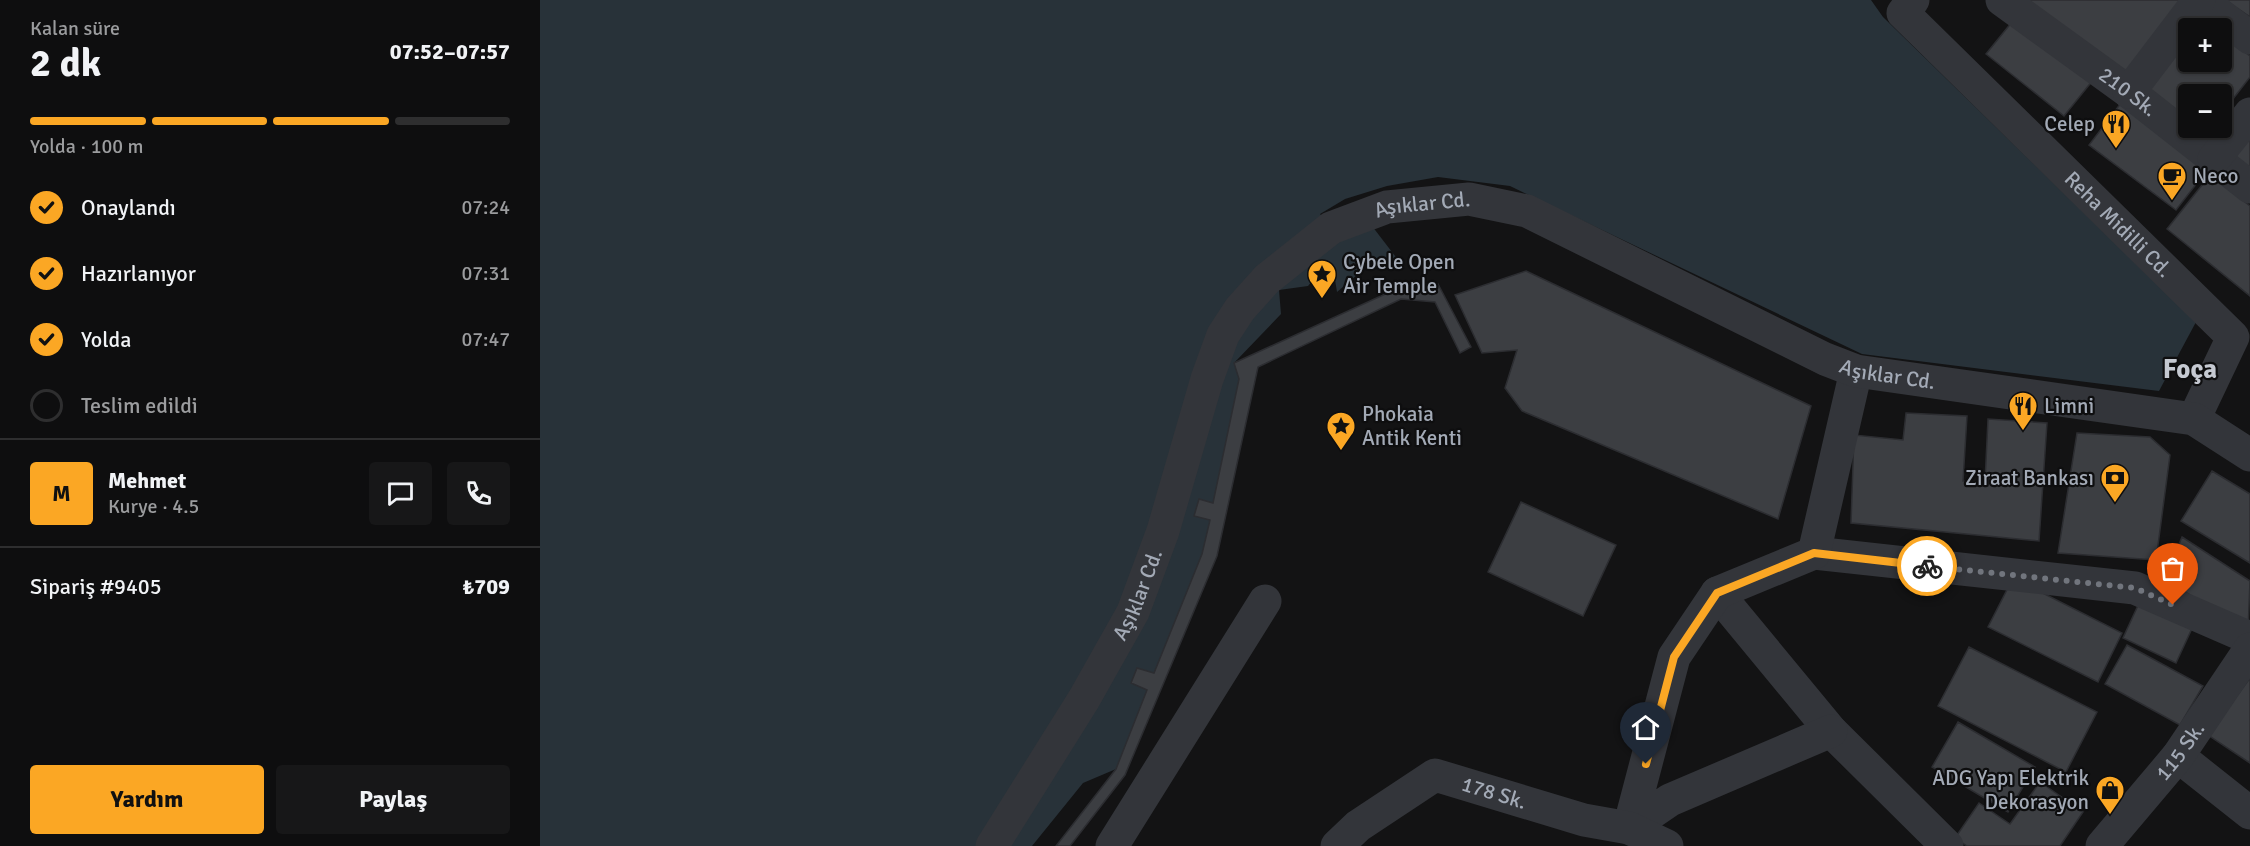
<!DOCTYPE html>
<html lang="tr">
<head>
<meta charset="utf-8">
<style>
  :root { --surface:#0e0e0f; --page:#171718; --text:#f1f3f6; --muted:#9b9c9e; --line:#2e2e2f; --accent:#fba724 }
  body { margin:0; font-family:Signika,sans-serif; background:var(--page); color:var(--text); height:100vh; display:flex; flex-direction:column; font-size:22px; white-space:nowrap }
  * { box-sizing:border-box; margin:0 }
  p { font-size:20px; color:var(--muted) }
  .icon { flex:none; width:33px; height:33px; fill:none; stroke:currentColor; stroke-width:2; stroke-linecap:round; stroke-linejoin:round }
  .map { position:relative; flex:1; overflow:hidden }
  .details { display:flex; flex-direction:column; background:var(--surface); width:540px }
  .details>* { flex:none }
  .controls { position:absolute; left:1638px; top:18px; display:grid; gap:12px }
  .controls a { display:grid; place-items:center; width:54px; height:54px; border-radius:6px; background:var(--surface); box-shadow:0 2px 4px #0004,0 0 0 2px var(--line); font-size:30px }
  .pin { position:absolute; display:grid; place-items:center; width:51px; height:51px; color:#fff; margin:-62px -26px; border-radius:50% 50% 50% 0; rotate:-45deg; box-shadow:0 0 6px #0007 }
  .pin .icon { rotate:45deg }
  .courier { position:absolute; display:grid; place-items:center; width:60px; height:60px; margin:-30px; border:4px solid #fba724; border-radius:50%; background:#fff; color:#222; box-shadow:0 2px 8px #0007 }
  .summary em { font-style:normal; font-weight:700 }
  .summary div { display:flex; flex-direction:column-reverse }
  .summary { display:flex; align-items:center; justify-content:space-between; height:102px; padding:0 30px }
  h1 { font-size:39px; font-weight:700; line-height:45px }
  .bar { display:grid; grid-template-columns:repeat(4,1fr); gap:9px 6px; align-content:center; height:72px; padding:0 30px }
  .bar i { height:8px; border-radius:4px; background:var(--line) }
  .bar .selected { background:var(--accent) }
  .bar p { grid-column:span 4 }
  .line { display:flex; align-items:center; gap:15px; padding:0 30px; border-top:2px solid var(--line) }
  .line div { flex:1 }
  .round { display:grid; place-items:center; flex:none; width:63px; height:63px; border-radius:6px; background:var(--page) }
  ol { padding:0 30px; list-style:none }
  li { display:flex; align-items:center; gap:18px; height:66px }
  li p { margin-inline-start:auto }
  li .icon { padding:6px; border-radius:50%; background:var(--accent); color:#111; stroke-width:4 }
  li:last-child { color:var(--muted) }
  li i { width:33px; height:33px; border:3px solid var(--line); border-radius:50% }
  .button { display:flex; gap:12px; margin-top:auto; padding:12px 30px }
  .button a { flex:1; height:69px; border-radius:6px; background:var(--accent); color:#111; font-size:24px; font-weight:700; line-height:69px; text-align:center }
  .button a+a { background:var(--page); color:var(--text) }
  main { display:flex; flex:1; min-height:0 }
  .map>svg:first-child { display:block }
  .water { fill:#283239 }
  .building { fill:#3c3e42; stroke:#2c2d31; stroke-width:1.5 }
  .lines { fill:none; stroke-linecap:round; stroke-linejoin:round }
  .minor { stroke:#33353a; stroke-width:33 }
  .done { stroke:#71757d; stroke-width:6; stroke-dasharray:0 10.8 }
  .route { stroke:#fba724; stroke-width:8 }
  .labels { text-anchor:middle; stroke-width:4.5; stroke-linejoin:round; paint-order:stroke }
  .street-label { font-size:21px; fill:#a3aab6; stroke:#0e0e0f }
  .poi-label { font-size:21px; fill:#a3aab6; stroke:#0e0e0f; text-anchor:start }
  .district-label { font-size:27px; font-weight:bold; fill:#c5c9d1; stroke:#0e0e0f }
</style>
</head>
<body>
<main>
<section class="details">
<div class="summary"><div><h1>2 dk</h1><p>Kalan süre</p></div><em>07:52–07:57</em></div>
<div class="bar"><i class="selected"></i><i class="selected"></i><i class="selected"></i><i></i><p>Yolda · 100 m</p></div>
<ol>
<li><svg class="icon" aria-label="check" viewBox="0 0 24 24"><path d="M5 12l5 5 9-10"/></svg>Onaylandı<p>07:24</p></li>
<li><svg class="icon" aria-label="check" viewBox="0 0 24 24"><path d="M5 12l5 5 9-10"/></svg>Hazırlanıyor<p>07:31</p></li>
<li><svg class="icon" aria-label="check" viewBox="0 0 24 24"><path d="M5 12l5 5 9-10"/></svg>Yolda<p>07:47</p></li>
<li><i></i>Teslim edildi</li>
</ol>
<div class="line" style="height:108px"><b class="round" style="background:var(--accent);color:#111">M</b><div><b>Mehmet</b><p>Kurye · 4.5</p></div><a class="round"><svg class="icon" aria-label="chat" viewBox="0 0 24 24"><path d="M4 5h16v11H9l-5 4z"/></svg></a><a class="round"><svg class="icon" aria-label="phone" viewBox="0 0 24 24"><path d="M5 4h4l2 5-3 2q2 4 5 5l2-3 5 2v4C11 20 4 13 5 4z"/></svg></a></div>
<div class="line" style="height:78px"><div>Sipariş #9405</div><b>₺709</b></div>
<div class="button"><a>Yardım</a><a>Paylaş</a></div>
</section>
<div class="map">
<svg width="1710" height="846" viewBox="0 0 1710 846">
  <rect width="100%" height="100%" fill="#131314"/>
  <path class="water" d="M0,0H1331L1343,17L1656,322L1619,391L1322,354L970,186L898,177L847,186L805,199L780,214L798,236L832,226L862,265L831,263L797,292L793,267L786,264L768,286L739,290L741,314L694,363L699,379L673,503L659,499L654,516L670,520L662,554L614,673L597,668L591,683L607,690L576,769L543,783L492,846H0Z"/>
  <path class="building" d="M1470,0H1653L1587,88Z
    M1685,0H1710V17Z
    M1657,15L1674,28H1648V62H1682V34L1710,56V77L1682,113V94H1648V125L1600,87Z
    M1476,17L1553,80L1524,116L1446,54Z
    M1581,103L1668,169L1636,210L1549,145Z
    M1710,127V173L1688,156Z
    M1670,175L1710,206V296L1627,229Z
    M986,271L1271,406L1238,519L982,411L965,388L977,350L942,353L915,295Z
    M898,284L931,347L920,353L895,302L861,299L718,367L677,556L585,775L530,846H516L576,769L607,690L591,683L597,668L614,673L662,554L670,520L654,516L659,499L673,503L699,379L694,363L865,285Z
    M1366,413L1427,416L1423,481L1445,482L1448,419L1507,423L1499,541L1311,523L1314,435L1363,440Z
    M1537,433L1610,437L1630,455L1616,560L1518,553Z
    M1672,471L1710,494V563L1641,521Z
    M981,502L1076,545L1043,616L948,572Z
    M1642,537L1710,581L1708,631L1624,579Z
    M1473,578L1582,633L1558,682L1448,627Z
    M1601,599L1654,624L1636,663L1583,638Z
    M1587,645L1663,686L1640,725L1565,684Z
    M1429,647L1557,712L1526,772L1398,706Z
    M1710,678V763L1668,735Z
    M1418,722L1495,767L1468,812L1392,767Z
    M1500,782L1543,812L1520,846H1427L1415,838L1439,803L1470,824Z"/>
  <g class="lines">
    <g class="minor">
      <path id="s1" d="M1373,0L1363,13L1693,337L1654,419"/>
      <path id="s2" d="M1462,0L1589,92L1710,187"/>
      <path d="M1661,0L1710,38"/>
      <path d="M1589,92L1659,0"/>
      <path d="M1674,159L1710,114"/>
      <path d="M1274,553L1595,588L1710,638"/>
      <path d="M1177,593L1291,731L1407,846"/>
      <path d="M1291,731L1130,800L1089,828L1134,657L1177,593L1274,553L1316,371"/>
      <path d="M1638,756L1710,813"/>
      <path id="s3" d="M452,846L544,699L593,612L623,531L667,379L683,335L700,309L727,279L791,228L847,207L929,199L987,211L1285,359L1316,371L1654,419L1710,455"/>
      <path d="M572,846L725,601"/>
      <path id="s4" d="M797,846L818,826L895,775L1044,820L1089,828L1127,846"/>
      <path id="s5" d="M1562,846L1638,756L1710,649"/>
    </g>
  </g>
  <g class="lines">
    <path class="done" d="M1387,566L1595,588L1633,605"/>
    <path class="route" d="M1106,764L1134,657L1177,593L1274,553L1387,566"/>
  </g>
  <defs>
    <g id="restaurant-pin" transform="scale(1.5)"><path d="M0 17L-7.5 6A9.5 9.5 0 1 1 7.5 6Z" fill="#fba724" stroke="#0e0e0f"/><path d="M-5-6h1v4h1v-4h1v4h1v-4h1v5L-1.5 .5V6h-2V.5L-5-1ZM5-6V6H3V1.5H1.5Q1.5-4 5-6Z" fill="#111"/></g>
    <g id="cafe-pin" transform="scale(1.5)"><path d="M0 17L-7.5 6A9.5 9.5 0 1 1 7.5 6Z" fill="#fba724" stroke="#0e0e0f"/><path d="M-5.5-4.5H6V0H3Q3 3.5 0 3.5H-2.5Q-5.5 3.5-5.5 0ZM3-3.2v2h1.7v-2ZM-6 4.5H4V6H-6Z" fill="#111"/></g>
    <g id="sight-pin" transform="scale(1.5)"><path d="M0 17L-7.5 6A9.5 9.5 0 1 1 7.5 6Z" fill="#fba724" stroke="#0e0e0f"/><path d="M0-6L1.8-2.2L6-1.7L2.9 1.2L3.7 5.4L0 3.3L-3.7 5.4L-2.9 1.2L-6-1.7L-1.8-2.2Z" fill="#111"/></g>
    <g id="bank-pin" transform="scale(1.5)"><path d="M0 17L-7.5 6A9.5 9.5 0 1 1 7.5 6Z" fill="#fba724" stroke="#0e0e0f"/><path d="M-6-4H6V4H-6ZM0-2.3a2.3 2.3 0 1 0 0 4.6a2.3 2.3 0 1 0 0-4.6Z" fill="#111"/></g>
    <g id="shop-pin" transform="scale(1.5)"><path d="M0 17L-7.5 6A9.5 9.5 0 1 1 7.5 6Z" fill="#fba724" stroke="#0e0e0f"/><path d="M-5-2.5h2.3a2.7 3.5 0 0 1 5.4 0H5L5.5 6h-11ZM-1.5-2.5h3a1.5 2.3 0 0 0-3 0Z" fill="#111"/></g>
  </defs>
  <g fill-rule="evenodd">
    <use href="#restaurant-pin" x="1576" y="124"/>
    <use href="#cafe-pin" x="1632" y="176"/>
    <use href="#sight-pin" x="782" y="274"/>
    <use href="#restaurant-pin" x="1483" y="406"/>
    <use href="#sight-pin" x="801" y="426"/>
    <use href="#bank-pin" x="1575" y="478"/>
    <use href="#shop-pin" x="1570" y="790"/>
  </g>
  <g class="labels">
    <g class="street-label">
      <text dy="7" stroke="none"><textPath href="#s2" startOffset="156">210 Sk.</textPath></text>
      <text dy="7" stroke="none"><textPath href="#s3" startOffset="813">Aşıklar Cd.</textPath></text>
      <text dy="7" stroke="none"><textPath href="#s1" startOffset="318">Reha Midilli Cd.</textPath></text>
      <text dy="7" stroke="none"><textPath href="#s3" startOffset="1317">Aşıklar Cd.</textPath></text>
      <text dy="7" stroke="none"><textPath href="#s3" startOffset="291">Aşıklar Cd.</textPath></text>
      <text dy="7" stroke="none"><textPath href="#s5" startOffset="123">115 Sk.</textPath></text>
      <text dy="7" stroke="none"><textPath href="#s4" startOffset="183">178 Sk.</textPath></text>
    </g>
    <g class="poi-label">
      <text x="1555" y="131" text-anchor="end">Celep</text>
      <text x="1653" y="183">Neco</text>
      <text x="803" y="269">Cybele Open<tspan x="803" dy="24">Air Temple</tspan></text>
      <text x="1504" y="413">Limni</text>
      <text x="822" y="421">Phokaia<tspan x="822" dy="24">Antik Kenti</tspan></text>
      <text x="1554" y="485" text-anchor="end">Ziraat Bankası</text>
      <text x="1549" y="785" text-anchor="end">ADG Yapı Elektrik<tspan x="1549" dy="24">Dekorasyon</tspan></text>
    </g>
    <g class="district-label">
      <text x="1650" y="378">Foça</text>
    </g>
  </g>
</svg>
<div class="controls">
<a>+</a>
<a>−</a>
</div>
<div class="pin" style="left:1633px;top:605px;background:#ea580c"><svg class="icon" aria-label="bag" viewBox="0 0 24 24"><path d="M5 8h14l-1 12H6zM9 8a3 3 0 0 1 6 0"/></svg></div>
<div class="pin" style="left:1106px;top:764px;background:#1f2937"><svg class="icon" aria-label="home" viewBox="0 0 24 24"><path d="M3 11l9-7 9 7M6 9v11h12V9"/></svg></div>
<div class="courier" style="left:1387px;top:566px"><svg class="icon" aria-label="bike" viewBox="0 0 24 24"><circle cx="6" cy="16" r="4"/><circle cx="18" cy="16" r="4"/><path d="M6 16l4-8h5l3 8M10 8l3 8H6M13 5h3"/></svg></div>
</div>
</main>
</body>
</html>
